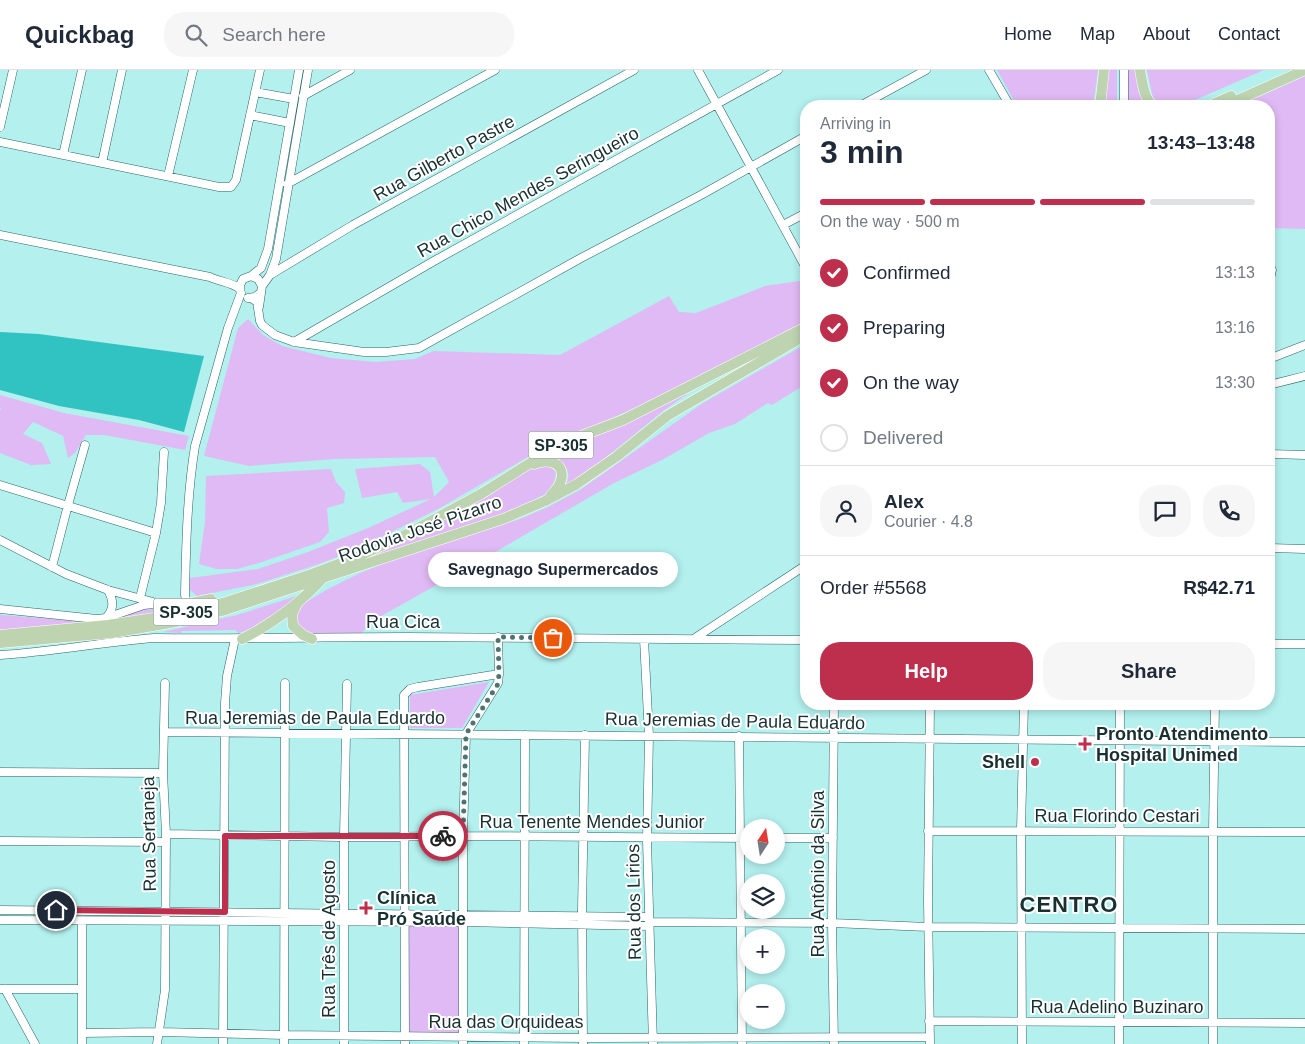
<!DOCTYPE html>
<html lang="en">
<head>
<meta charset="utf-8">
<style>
  :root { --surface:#fff; --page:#f6f6f7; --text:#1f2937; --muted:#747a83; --line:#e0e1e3; --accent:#be2e4d }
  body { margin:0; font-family:Arial,sans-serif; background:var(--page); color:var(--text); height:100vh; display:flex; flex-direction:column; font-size:19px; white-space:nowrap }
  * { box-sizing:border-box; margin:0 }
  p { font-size:16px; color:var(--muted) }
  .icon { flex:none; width:28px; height:28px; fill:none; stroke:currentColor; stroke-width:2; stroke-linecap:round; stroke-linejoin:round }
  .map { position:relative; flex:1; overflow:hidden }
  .side { position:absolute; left:800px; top:30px; width:475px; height:610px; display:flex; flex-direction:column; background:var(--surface); border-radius:20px; box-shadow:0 2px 8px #0003 }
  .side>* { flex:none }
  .needle { width:32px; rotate:12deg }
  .controls { position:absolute; left:740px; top:749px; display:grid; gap:10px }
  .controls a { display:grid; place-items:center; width:45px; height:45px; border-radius:50%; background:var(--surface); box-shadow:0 2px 8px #0003; font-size:25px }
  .pin { position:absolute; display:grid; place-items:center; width:42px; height:42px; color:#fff; margin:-21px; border:2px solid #fff; border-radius:50%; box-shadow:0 1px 5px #0007 }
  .courier { position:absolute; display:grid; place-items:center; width:50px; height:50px; margin:-25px; border:4px solid #be2e4d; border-radius:50%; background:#fff; color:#222; box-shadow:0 1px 6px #0007 }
  .bubble { position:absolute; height:35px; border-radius:18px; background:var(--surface); box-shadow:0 2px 8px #0003; font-size:16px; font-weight:600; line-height:35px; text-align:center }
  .overview em { font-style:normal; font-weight:600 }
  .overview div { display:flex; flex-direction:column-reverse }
  .overview { display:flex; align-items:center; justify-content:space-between; height:85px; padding:0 20px }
  h1 { font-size:32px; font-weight:600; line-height:38px }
  .bar { display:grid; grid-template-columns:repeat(4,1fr); gap:8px 5px; align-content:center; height:60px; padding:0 20px }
  .bar i { height:6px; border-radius:4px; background:var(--line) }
  .bar .on { background:var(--accent) }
  .bar p { grid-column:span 4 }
  .line { display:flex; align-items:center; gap:12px; padding:0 20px; border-top:1px solid var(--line) }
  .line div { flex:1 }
  .round { display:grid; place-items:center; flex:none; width:52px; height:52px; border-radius:20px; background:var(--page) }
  ol { padding:0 20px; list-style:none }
  li { display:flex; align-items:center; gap:15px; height:55px }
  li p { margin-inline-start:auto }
  li .icon { padding:5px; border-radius:50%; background:var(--accent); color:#fff; stroke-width:4 }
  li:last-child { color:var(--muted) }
  li i { width:28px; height:28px; border:2px solid var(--line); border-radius:50% }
  .primary-button { display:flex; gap:10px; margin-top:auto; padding:10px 20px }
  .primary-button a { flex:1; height:58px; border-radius:20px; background:var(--accent); color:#fff; font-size:20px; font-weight:600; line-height:58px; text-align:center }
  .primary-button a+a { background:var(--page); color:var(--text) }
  header { display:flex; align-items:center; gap:30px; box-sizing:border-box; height:70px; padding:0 25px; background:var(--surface); border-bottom:1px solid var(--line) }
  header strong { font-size:24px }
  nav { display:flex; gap:28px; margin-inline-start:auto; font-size:18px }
  .search { width:350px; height:45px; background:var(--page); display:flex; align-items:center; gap:12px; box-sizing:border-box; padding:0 18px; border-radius:20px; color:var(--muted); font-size:19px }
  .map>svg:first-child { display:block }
  .green { fill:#e0baf4 }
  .water { fill:#30c3c2 }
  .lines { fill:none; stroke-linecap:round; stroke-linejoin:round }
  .minor-casing { stroke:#2a6666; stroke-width:9 }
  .major-casing { stroke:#fff; stroke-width:11 }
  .minor { stroke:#fff; stroke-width:8 }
  .major { stroke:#bed4b0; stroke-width:10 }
  .done { stroke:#4e7372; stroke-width:5; stroke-dasharray:0 9 }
  .route { stroke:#be2e4d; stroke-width:6 }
  .poi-dot { fill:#be2e4d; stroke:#fff; stroke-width:2 }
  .labels { text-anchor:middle; stroke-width:4; stroke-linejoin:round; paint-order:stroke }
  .shield { fill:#fff; stroke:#5d6e6e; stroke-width:1 }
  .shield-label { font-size:16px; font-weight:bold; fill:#183030 }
  .street-label { font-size:18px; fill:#183030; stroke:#fff }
  .poi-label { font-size:18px; font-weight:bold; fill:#183030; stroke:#fff; text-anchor:start }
  .district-label { font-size:22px; font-weight:bold; letter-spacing:1px; fill:#183030; stroke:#fff }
</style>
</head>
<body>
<header>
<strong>Quickbag</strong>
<div class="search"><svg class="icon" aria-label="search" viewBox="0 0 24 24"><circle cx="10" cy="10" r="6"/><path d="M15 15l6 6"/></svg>Search here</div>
<nav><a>Home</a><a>Map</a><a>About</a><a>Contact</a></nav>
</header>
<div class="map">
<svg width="1305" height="974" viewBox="0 0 1305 974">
  <rect width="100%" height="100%" fill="#b3f0ee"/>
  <path class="green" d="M997,0H1098L1093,36H1017Z
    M1108,0H1117V36H1104Z
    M1128,0H1137L1138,21L1146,36H1128Z
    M1147,0H1264L1181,36L1163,35L1153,28Z
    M1305,6V159L1269,158V36H1238Z
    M806,210V253L657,329L550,374L438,439L353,481L316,495L257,514L197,526L190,520V508L258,499L308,482L368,458L431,429L403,433L397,422L362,428L355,399L420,394L430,402L434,427L449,412L435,387L334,389L249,396L204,386L238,258L248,249L263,265L282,276L331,288L375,292L415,289L433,281L560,285L669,226L679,242L696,243L765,216Z
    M806,274V314L772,335L768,333L735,354L709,363L662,390L614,413L490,485L383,545L368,556L359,566L329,567L327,563H304L297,554V545L303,534L328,519L360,503L405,485L520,449L548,437L580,420L703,333Z
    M693,320L663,341L592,399L566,415C573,400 563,390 549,385Z
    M0,325L64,343L189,366L185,380L104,365H86L75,383L68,388L63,366L33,352L23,364L42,373L51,394L31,395L0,383V340L2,339L0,338Z
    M542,397H551L556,402L554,412L547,423L536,429L498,446L357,493L468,438L527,400Z
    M331,399L336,412L345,422L344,433L327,438L329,462L320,472L259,493L237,499H216L199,494L205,452L206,406Z
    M300,525C281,539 262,556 239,563L235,560L182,561L181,563L163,562L237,545Z
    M144,539L160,540L159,542L125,550L0,560V545L83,551H105Z
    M489,612L462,658H410V625Z
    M461,855L459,963H409V856Z"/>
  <path class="water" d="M0,262L39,264L204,286L184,362L139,350L59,336L0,320Z"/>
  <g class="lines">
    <g class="minor-casing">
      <path id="minor" d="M698,0L806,198
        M989,0L1010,36
        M1124,0V36
        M255,22L294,29
        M303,26L350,0
        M860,36L926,0
        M250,45L290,53
        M0,57L13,0
        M0,72L219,117H231L236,110L260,0
        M63,85L82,0
        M102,93L122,0
        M168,106L193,0
        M287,114L495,0
        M783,155L806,143
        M0,165L210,207C220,212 231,212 240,219
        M1269,194L1272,200L1270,209L1269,211
        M270,205L353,155L634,0
        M251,206L261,198L268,179L299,0
        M262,216L270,205L276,189L308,0
        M240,220V215L243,209L251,206L258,209L262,216L259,237
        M248,228L255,227L260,223
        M251,228L257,232L260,251L262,255L275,265L294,272L364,282H386L419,278L581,188L701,125L806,66
        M294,272L434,191L778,0
        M1269,289L1305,275
        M1269,315L1305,306
        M1269,384L1305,385
        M0,415L156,463
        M0,470L66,504L108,520L153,532
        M1269,478L1305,479
        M52,497L68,435L85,375
        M140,528L156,463L161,433L164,382
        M0,539L97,549L106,548L144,535L153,534L170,538L187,534L185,525C186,476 187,425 195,376L228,258L241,223
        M106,548C114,539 114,531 108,520
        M695,568L806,495
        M644,569L649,666L647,771L653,974
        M1269,574H1305
        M0,585C52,582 102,572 154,568C238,569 322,567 406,567C540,567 673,569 806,570
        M834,634L832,853L834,974
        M164,662L1305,672
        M739,666L742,974
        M0,702L163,703
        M928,761L1305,762
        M166,764L339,767L463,766L749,768
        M776,768H833
        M0,771L166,772
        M0,840L649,847
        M0,850L464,852L649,856
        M649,852L832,853L928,857L1305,859
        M0,919H82
        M5,919L35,974
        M929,951L1305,953
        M82,963L160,962L285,965L583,968L929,967
        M82,974V851
        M157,974L165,920L166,764L163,703L165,613
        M223,974L225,633L227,606L235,569
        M284,974L285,613
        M344,974V767L347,614
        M405,974L404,625L410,619L418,617L499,604
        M463,974V766L466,664L498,613L499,604L498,567
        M524,974L525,665
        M583,974L582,841L585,665
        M930,974L928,831L930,634
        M1022,974L1021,760L1024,634
        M1119,974L1120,634
        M1213,974V761L1215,634"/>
    </g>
    <g class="major-casing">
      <path id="major" d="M1140,0C1142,12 1144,28 1153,36
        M1100,36L1104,0
        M1209,36L1231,26
        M1224,36L1305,0
        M534,394C562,384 571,407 551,425
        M187,534L211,529
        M297,534L292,544L293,556L303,565L312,569
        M0,565L108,555L173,545L226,532L312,504L357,487L401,467L481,424L551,380L568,371L623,350L806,257
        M242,569C272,554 298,535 321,510
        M0,573L112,563L176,552L222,541L503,449L545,431L577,414L616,387L667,346L806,265"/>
    </g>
    <use href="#minor" class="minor"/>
    <use href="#major" class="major"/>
  </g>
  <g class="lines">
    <path class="done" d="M443,766H463L466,664L498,614L499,604L498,567L553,568"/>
    <path class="route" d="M56,840L225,842V766H443"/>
  </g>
  <g class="poi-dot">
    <path d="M1082.5 666.5h5v5h5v5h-5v5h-5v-5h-5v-5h5z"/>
    <circle cx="1035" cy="692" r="5"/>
    <path d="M363.5 830.5h5v5h5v5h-5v5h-5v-5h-5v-5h5z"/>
  </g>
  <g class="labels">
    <g class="shield">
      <rect x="528.5" y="361.5" width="65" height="27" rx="4"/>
      <rect x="153.5" y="528.5" width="65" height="27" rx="4"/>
    </g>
    <g class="shield-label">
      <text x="561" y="381">SP-305</text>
      <text x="186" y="548">SP-305</text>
    </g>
    <g class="street-label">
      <text transform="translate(444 88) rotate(-29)" y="6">Rua Gilberto Pastre</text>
      <text transform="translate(528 122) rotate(-29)" y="6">Rua Chico Mendes Seringueiro</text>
      <text transform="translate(420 459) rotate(-19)" y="6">Rodovia José Pizarro</text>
      <text x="403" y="558">Rua Cica</text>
      <text x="315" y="654">Rua Jeremias de Paula Eduardo</text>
      <text transform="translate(735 651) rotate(1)" y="6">Rua Jeremias de Paula Eduardo</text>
      <text x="1117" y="752">Rua Florindo Cestari</text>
      <text x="592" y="758">Rua Tenente Mendes Junior</text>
      <text transform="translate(149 764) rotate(-91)" y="6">Rua Sertaneja</text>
      <text transform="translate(818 804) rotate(-90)" y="6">Rua Antônio da Silva</text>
      <text transform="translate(634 832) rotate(-91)" y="6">Rua dos Lírios</text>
      <text transform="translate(329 869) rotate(-90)" y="6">Rua Três de Agosto</text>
      <text x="1117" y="943">Rua Adelino Buzinaro</text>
      <text x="506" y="958">Rua das Orquideas</text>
    </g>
    <g class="poi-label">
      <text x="1096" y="670">Pronto Atendimento<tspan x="1096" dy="21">Hospital Unimed</tspan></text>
      <text x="1025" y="698" text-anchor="end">Shell</text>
      <text x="377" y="834">Clínica<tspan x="377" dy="21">Pró Saúde</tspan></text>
    </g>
    <g class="district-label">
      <text x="1069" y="842">CENTRO</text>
    </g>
  </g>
</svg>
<div class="controls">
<a><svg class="needle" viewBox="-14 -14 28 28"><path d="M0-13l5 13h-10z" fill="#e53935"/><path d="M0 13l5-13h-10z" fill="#747a83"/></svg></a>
<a><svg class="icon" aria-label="layers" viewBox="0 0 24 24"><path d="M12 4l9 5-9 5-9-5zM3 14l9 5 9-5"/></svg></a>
<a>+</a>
<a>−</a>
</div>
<div class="pin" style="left:553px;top:568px;background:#ea580c"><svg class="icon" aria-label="bag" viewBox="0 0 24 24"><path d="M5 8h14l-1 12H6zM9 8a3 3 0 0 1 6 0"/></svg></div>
<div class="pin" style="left:56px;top:840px;background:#1f2937"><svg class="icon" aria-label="home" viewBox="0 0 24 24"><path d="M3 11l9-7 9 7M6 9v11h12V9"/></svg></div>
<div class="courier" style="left:443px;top:766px"><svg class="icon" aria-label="bike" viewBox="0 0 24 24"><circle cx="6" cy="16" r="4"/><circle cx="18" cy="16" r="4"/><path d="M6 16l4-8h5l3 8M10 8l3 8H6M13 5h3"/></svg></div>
<div class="bubble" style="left:428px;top:482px;width:250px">Savegnago Supermercados</div>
<section class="side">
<div class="overview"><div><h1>3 min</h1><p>Arriving in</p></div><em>13:43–13:48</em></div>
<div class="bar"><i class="on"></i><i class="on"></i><i class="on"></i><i></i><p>On the way · 500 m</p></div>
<ol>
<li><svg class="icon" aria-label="check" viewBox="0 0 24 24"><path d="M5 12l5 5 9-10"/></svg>Confirmed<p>13:13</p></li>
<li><svg class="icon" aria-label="check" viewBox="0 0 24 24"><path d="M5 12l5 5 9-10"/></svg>Preparing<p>13:16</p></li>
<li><svg class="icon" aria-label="check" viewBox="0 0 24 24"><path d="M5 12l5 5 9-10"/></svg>On the way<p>13:30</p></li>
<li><i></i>Delivered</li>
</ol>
<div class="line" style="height:90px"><a class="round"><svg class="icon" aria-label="person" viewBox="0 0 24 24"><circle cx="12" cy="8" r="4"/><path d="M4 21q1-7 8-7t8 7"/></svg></a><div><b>Alex</b><p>Courier · 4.8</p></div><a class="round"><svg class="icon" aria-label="chat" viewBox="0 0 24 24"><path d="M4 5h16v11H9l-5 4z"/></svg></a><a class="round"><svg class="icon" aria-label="phone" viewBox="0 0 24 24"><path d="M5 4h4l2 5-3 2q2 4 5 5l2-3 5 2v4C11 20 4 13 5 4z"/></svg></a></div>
<div class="line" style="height:65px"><div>Order #5568</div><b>R$42.71</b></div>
<div class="primary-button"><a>Help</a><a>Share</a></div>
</section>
</div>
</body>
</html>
